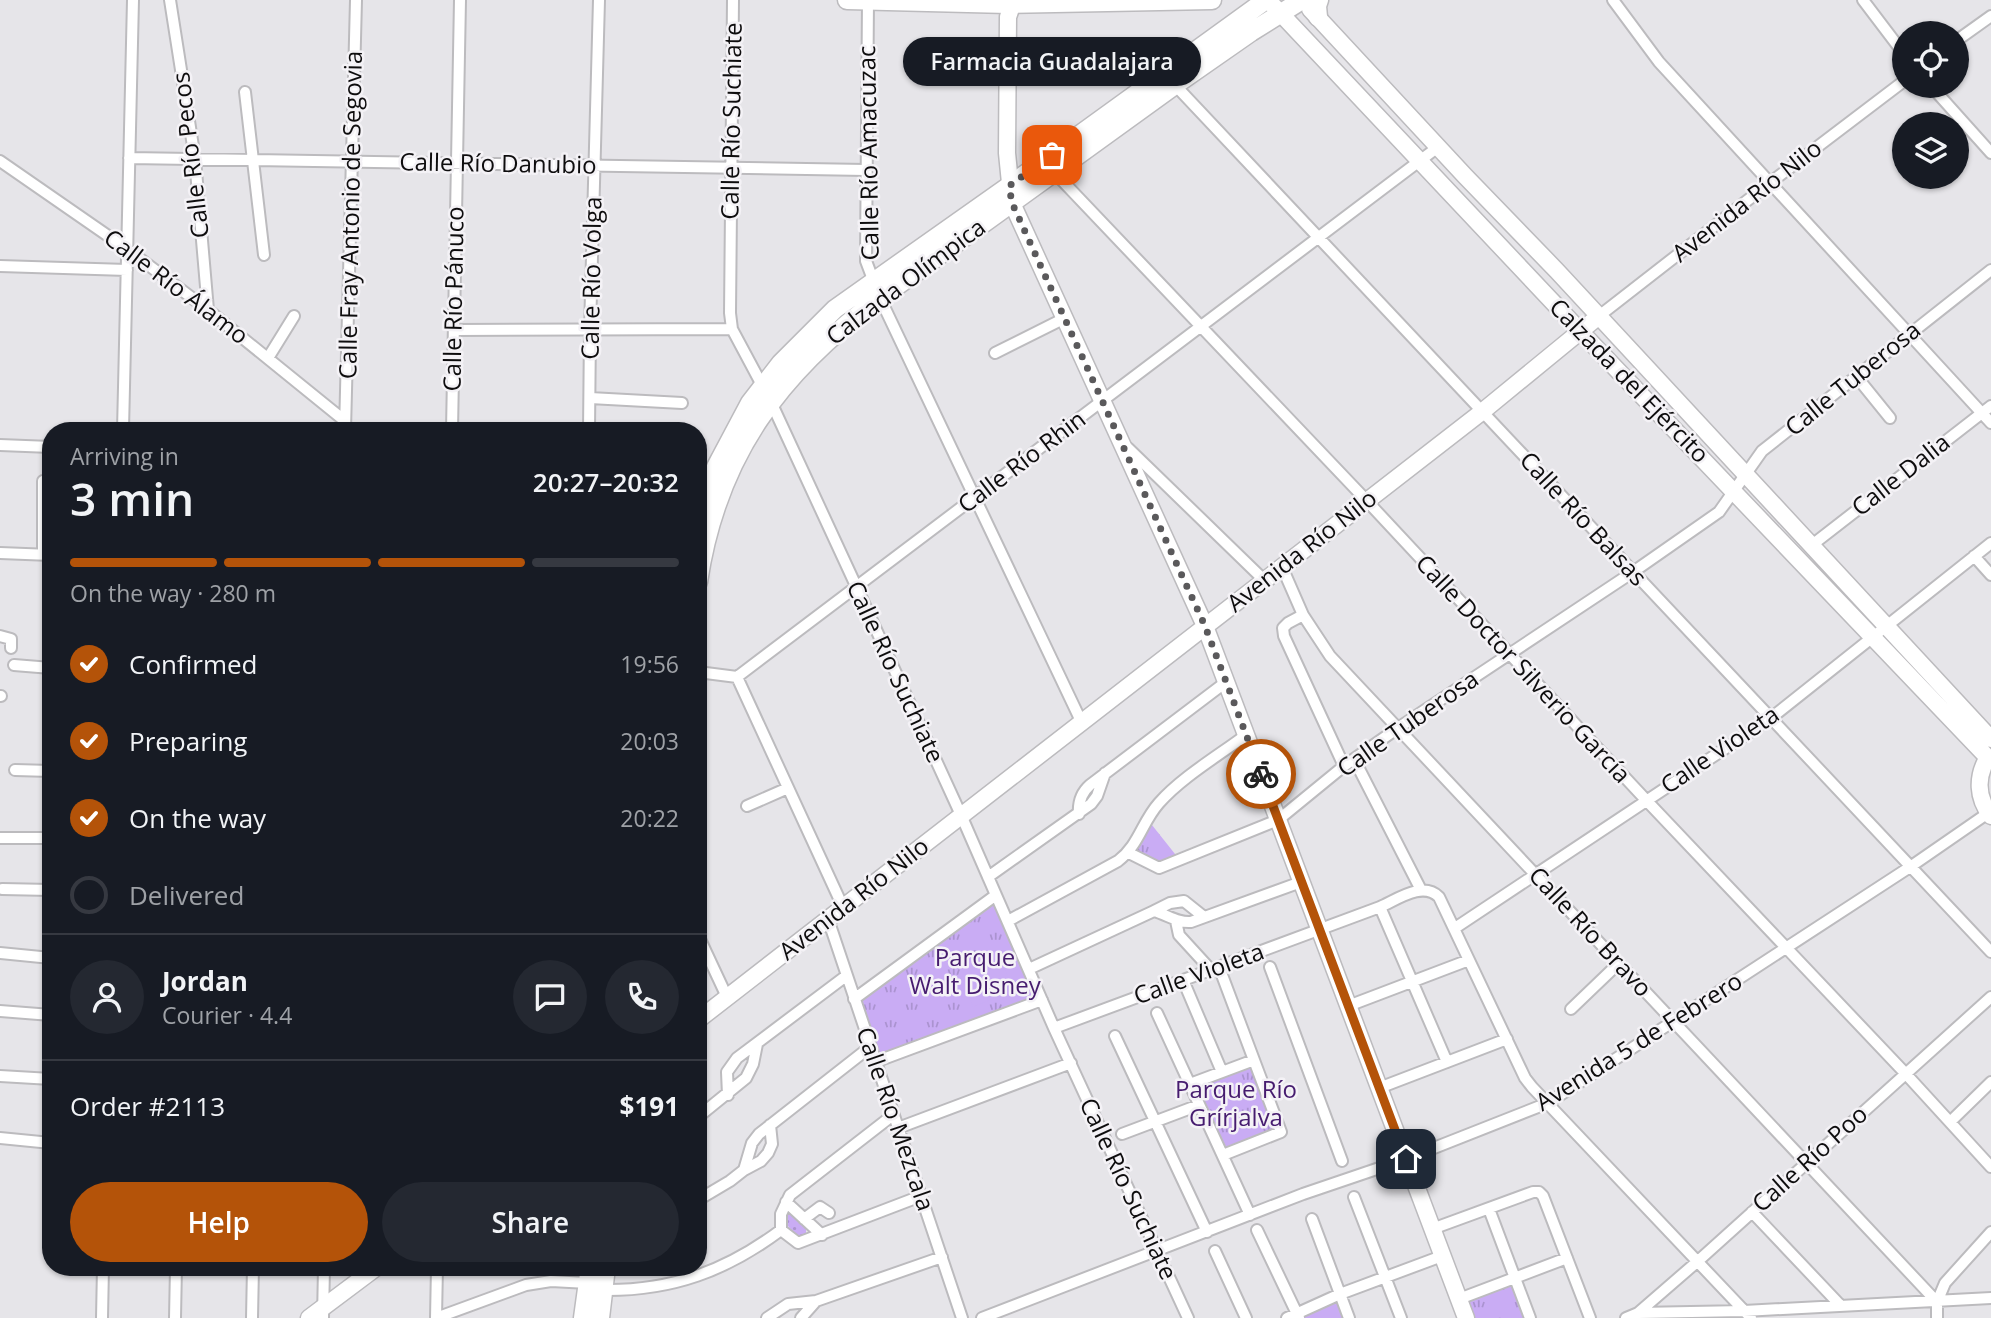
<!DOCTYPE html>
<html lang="en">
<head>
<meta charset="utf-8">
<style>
  :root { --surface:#171b24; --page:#242831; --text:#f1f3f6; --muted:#9ea1a6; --line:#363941; --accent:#b45309 }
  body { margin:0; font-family:"Open Sans",sans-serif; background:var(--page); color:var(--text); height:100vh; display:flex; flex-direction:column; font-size:26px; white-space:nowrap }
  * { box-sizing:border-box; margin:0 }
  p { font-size:23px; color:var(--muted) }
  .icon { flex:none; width:38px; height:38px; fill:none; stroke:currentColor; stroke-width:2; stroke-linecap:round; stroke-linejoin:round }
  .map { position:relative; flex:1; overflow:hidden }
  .panel { position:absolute; left:42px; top:422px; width:665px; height:854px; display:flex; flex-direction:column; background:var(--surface); border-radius:28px; box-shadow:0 2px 5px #0004 }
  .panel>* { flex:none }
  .tools { position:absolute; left:1892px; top:21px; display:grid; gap:14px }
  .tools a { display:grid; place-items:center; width:77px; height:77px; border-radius:50%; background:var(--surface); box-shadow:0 2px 5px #0004; font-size:35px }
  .pin { position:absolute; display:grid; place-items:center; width:60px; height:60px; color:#fff; margin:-30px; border-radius:14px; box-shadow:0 4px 10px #0006 }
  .courier { position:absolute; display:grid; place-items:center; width:70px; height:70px; margin:-35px; border:5px solid #b45309; border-radius:50%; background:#fff; color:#222; box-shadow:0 2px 9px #0007 }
  .bubble { position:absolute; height:49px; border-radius:24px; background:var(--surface); box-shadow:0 2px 5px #0004; font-size:23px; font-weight:600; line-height:49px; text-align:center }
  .summary em { font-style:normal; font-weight:600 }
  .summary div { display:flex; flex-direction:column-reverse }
  .summary { display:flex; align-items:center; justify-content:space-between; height:119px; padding:0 28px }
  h1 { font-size:46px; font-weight:600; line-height:52px }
  .bar { display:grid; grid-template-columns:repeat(4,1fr); gap:10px 7px; align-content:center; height:84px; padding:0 28px }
  .bar i { height:9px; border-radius:5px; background:var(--line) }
  .bar .current { background:var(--accent) }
  .bar p { grid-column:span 4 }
  .line { display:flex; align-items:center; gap:18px; padding:0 28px; border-top:2px solid var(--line) }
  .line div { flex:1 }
  .round { display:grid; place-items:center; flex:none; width:74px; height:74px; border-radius:37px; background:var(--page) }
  ol { padding:0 28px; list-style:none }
  li { display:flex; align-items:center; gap:21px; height:77px }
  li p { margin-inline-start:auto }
  li .icon { padding:7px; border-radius:50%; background:var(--accent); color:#fff; stroke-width:4 }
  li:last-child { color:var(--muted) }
  li i { width:38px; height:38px; border:4px solid var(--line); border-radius:50% }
  .action { display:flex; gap:14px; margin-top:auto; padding:14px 28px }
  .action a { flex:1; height:80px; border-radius:42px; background:var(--accent); color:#fff; font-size:28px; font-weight:600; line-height:80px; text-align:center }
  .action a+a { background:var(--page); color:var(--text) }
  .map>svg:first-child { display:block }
  .grass { fill:url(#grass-tufts) }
  .garden { fill:url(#garden-dots) }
  .pitch { fill:#c9acf4 }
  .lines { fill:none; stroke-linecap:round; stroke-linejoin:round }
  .street-casing { stroke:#bcbbbe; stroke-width:14 }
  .secondary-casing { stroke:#bcbbbe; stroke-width:19 }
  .primary-casing { stroke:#bcbbbe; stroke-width:21 }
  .street { stroke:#fff; stroke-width:10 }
  .secondary { stroke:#fff; stroke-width:16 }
  .primary { stroke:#fff; stroke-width:18 }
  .done { stroke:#5a595b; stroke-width:7; stroke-dasharray:0 12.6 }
  .route { stroke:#b45309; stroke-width:9 }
  .labels { text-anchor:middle; stroke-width:5; stroke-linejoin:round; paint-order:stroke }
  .street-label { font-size:24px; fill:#0e0d0e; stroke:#f4f2f6 }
  .park-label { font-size:24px; fill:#461c6f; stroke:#f4f2f6 }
</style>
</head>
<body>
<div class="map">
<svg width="1991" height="1318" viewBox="0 0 1991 1318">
  <defs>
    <pattern id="grass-tufts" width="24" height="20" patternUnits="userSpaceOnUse" patternTransform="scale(1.75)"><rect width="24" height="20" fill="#c9acf4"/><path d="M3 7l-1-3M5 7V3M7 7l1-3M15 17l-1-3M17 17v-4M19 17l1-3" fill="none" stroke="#ab93d0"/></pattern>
    <pattern id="garden-dots" width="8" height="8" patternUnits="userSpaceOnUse" patternTransform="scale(1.75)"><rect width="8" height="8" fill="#c9acf4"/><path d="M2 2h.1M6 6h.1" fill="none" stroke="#ab93d0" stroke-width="1.8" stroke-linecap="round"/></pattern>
  </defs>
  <rect width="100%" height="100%" fill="#e6e5e9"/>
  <path class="grass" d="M1148,820L1179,859L1159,867L1130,852Z
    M996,895L1042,1000L875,1062L854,999Z
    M1251,1064L1275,1129L1226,1147L1195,1084Z
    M1515,1278L1530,1318H1466L1459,1299Z"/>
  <path class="garden" d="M787,1212H792L806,1227V1233L803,1236H796L784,1221V1214Z"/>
  <path class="pitch" d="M997,950L1012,987L993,994L978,957Z
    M978,969L992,999L973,1007L960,977Z
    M1339,1297L1346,1318H1304L1301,1313Z"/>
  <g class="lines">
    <g class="street-casing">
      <path id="street" d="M170,0L195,159L208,310
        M733,0L730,313L732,329L771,402L857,588L961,815L1054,1028L1188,1318
        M868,0L866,261L880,298L1081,721
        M1613,0L1659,62L1991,423
        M1863,0L1904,54
        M1956,41L1991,16
        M1175,85L1991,952
        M1931,86L1991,153
        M245,92L264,255
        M129,158L866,170
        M0,161L127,249L208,310L345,421
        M1054,172L1367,501L1646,800L1905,1073L1991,1167
        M0,266L127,270
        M1599,316L1771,182L1904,81
        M454,330L732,329
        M995,353L1065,318
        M268,358L294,316
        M1856,376L1890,418
        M590,398L682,403
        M123,430L133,0
        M345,430L356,0
        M452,430L460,0
        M589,430L590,330L599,0
        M0,445L51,447
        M1128,448L1264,580
        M1812,545L1991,406
        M0,553L51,555
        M43,554V481
        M1974,556L1991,575
        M1282,567L1303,615L1330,656L1937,1302V1318
        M1303,615L1288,623L1283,628L1284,636L1344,766
        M0,636L11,639V648
        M14,665L51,668
        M698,672L737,677L1438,147
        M737,677L843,907
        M0,696H1
        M1354,759L1421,890
        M15,770L51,771
        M747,806L788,788
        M1079,814C1078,802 1081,793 1090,785L1226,682
        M0,838H51
        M1129,853L1159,868L1278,820L1344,766L1398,728L1633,572L1719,512L1762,451L1991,270
        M988,877L1091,804L1097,796L1105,773
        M2,889L51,890
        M1380,907L1447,1062
        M1154,911L1170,903L1184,901L1204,917
        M828,919L962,1318
        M1008,921L1118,861C1139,845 1142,822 1159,803C1182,777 1218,756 1246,735
        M1176,921L1179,935L1211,970
        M1455,928L1771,718L1991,543
        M698,935L727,997
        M0,953L51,958
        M1219,967L1281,1132L1223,1155
        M1270,967L1342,1161
        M1029,969L1154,911C1168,915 1177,923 1191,922L1301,882
        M1183,980L1222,1072
        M854,999L996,895
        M1348,1006L1469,960
        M1571,1009L1619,963
        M0,1011L51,1015
        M1157,1013L1250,1215
        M1054,1028L1380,907C1398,899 1423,881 1439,897L1525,1078L1532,1087L1751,1318
        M1115,1036L1207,1232
        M875,1062L1042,1000
        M0,1076L51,1079
        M1190,1084L1254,1060
        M1379,1088L1507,1039
        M728,1095L727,1072L737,1058L846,976
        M893,1115L790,1195L781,1214V1230L798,1243L921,1196
        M698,1117L746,1078L753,1064L757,1044
        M1950,1122L1991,1082
        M898,1128L1071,1063
        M1122,1134L1199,1105
        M0,1138L51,1143
        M744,1170L752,1143L759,1134L870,1047
        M1354,1197L1401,1318
        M698,1200L730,1181L744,1170L761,1161L768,1153L772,1144L770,1125
        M786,1202L822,1235
        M1489,1209L1530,1318
        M1752,1212L1841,1306
        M804,1219L820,1207L829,1213
        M1312,1219L1349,1318
        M1432,1229L1533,1192H1539L1543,1196L1590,1318
        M1257,1230L1299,1318
        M1215,1251L1246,1318
        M603,1290C672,1291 726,1271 781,1230
        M1459,1299L1567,1258
        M1937,1302L1945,1283L1991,1232
        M1638,1313L1744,1311L1991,1298
        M102,1318L103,1267
        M175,1318L176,1267
        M252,1318L253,1267
        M323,1318L324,1267
        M436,1318L526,1285L551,1281L588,1283
        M436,1318L437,1267
        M767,1318L788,1304L816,1301L942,1257
        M801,1318L816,1301
        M982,1318L1303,1194L1406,1159L1548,1103L1910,867L1991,811
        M1287,1318L1340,1294L1442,1256
        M1626,1318L1638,1313L1698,1261L1991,997"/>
    </g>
    <g class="secondary-casing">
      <path id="secondary" d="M1014,0L1008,17L1007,153L1012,203L1205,626L1466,1318
        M1268,0L1581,332L1991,761
        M1310,9L1465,176L1557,271L1991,739
        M1988,757C1976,777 1977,798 1991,816
        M698,1020L1483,411L1599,316
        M309,1318L377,1267"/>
    </g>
    <g class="primary-casing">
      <path id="primary" d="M847,0L1008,4L1212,0
        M1318,17L1317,6L1319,0
        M698,514L716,467L750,403L781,363L835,309L1009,186L1266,0
        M698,582C717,455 780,372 880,298L1175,85L1251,32L1302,0
        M583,1318L590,1267
        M600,1318L606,1267"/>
    </g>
    <use href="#street" class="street"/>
    <use href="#secondary" class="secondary"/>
    <use href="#primary" class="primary"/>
  </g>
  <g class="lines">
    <path class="done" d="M1052,155L1009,186L1012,203L1205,626L1261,774"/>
    <path class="route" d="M1261,774L1406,1159"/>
  </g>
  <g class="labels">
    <g class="street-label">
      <text transform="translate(732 121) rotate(-89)" y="8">Calle Río Suchiate</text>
      <text transform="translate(869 153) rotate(-91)" y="8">Calle Río Amacuzac</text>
      <text transform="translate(191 155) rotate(-97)" y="8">Calle Río Pecos</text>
      <text transform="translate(498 164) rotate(1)" y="8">Calle Río Danubio</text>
      <text transform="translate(1747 201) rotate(-38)" y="8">Avenida Río Nilo</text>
      <text transform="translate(351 215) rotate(-89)" y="8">Calle Fray Antonio de Segovia</text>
      <text transform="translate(592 278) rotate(-89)" y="8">Calle Río Volga</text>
      <text transform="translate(906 282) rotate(-37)" y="8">Calzada Olímpica</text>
      <text transform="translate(176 287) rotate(37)" y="8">Calle Río Álamo</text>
      <text transform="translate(454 299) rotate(-89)" y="8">Calle Río Pánuco</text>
      <text transform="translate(1853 379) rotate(-39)" y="8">Calle Tuberosa</text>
      <text transform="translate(1629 381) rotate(46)" y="8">Calzada del Ejército</text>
      <text transform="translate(1022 462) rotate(-37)" y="8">Calle Río Rhin</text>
      <text transform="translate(1901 475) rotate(-38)" y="8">Calle Dalia</text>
      <text transform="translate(1583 519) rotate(47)" y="8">Calle Río Balsas</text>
      <text transform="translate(1302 551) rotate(-38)" y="8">Avenida Río Nilo</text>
      <text transform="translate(1523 669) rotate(47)" y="8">Calle Doctor Silverio García</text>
      <text transform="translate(895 672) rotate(65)" y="8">Calle Río Suchiate</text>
      <text transform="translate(1408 724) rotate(-35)" y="8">Calle Tuberosa</text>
      <text transform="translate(1720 750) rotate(-34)" y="8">Calle Violeta</text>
      <text transform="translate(854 899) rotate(-38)" y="8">Avenida Río Nilo</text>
      <text transform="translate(1590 932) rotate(47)" y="8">Calle Río Bravo</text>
      <text transform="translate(1199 974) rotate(-20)" y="8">Calle Violeta</text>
      <text transform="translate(1639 1042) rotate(-32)" y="8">Avenida 5 de Febrero</text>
      <text transform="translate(895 1119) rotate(71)" y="8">Calle Río Mezcala</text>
      <text transform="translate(1810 1159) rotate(-42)" y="8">Calle Río Poo</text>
      <text transform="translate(1128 1189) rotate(65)" y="8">Calle Río Suchiate</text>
    </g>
    <g class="park-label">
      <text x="975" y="966">Parque<tspan x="975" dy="28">Walt Disney</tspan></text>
      <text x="1236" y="1098">Parque Río<tspan x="1236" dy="28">Grírjalva</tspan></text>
    </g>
  </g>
</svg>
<div class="tools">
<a><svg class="icon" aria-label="locate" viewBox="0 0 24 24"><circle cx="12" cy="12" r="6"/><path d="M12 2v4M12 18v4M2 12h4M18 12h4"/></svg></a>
<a><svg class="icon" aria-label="layers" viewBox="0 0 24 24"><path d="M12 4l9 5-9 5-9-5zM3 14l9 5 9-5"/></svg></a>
</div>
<div class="pin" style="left:1052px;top:155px;background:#ea580c"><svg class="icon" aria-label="bag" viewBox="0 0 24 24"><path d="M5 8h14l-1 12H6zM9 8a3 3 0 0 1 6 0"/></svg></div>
<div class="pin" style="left:1406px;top:1159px;background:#1f2937"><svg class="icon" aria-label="home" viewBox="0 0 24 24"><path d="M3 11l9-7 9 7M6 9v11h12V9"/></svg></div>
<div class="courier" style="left:1261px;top:774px"><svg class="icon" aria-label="bike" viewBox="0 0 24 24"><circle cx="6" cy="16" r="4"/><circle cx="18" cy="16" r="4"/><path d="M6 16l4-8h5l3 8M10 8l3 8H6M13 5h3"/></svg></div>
<div class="bubble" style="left:903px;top:37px;width:298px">Farmacia Guadalajara</div>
<section class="panel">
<div class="summary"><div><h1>3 min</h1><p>Arriving in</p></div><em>20:27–20:32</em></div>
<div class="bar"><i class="current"></i><i class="current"></i><i class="current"></i><i></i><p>On the way · 280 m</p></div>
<ol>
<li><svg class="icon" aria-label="check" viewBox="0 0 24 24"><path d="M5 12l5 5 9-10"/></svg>Confirmed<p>19:56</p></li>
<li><svg class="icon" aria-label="check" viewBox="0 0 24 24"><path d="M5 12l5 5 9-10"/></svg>Preparing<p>20:03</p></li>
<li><svg class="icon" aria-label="check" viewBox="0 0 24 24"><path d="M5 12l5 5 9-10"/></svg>On the way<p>20:22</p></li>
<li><i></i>Delivered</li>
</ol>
<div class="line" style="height:126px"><a class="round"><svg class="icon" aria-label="person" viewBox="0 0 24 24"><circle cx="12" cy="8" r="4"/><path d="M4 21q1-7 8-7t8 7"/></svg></a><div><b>Jordan</b><p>Courier · 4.4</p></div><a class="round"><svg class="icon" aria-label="chat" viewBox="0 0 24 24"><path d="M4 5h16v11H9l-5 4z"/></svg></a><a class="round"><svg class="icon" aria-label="phone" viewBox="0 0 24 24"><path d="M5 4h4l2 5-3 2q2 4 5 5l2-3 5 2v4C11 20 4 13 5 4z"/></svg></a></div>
<div class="line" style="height:91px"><div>Order #2113</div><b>$191</b></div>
<div class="action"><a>Help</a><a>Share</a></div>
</section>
</div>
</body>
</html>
